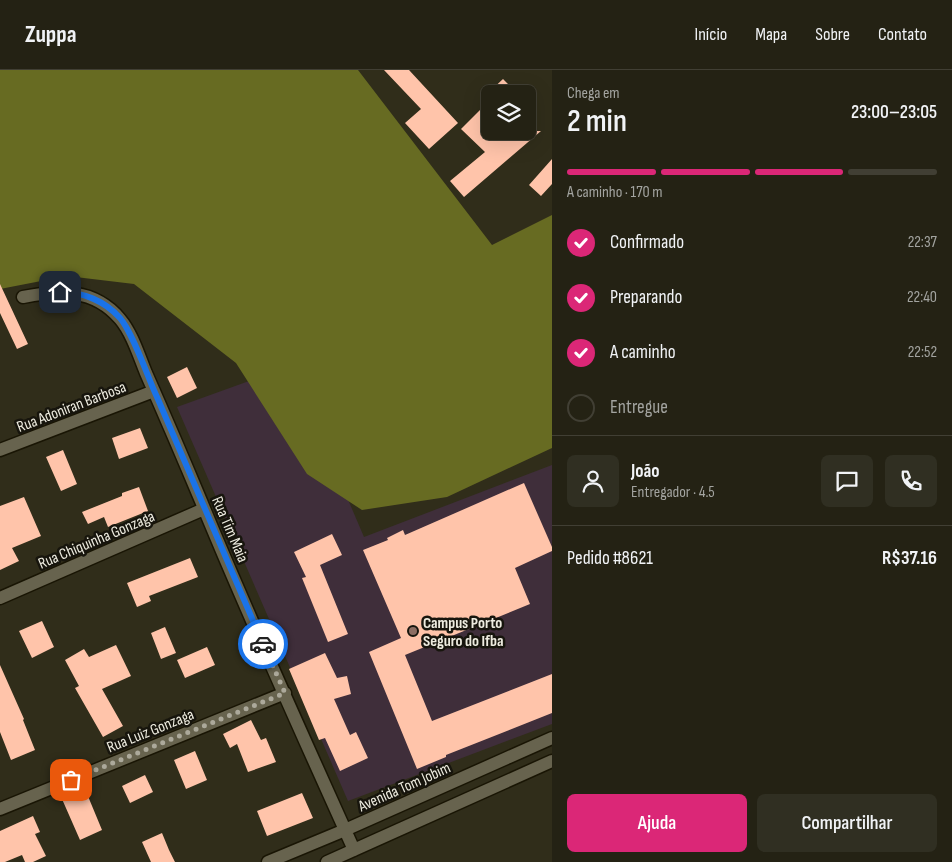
<!DOCTYPE html>
<html lang="pt">
<head>
<meta charset="utf-8">
<style>
  :root { --surface:#242214; --page:#302f22; --text:#f1f3f6; --muted:#a3a4a0; --line:#413f34; --accent:#db2777 }
  body { margin:0; font-family:"Sofia Sans Condensed",sans-serif; background:var(--page); color:var(--text); height:100vh; display:flex; flex-direction:column; font-size:19px; white-space:nowrap }
  * { box-sizing:border-box; margin:0 }
  p { font-size:16px; color:var(--muted) }
  .icon { flex:none; width:28px; height:28px; fill:none; stroke:currentColor; stroke-width:2; stroke-linecap:round; stroke-linejoin:round }
  .map { position:relative; flex:1; overflow:hidden }
  .side { display:flex; flex-direction:column; background:var(--surface); width:400px }
  .side>* { flex:none }
  .buttons { position:absolute; left:481px; top:15px; display:grid; gap:10px }
  .buttons a { display:grid; place-items:center; width:55px; height:55px; border-radius:8px; background:var(--surface); box-shadow:0 5px 20px #0002,0 0 0 1px var(--line); font-size:25px }
  .pin { position:absolute; display:grid; place-items:center; width:42px; height:42px; color:#fff; margin:-21px; border-radius:10px; box-shadow:0 2px 8px #0006 }
  .courier { position:absolute; display:grid; place-items:center; width:50px; height:50px; margin:-25px; border:4px solid #1a73e8; border-radius:50%; background:#fff; color:#222; box-shadow:0 1px 6px #0007 }
  .overview em { font-style:normal; font-weight:600 }
  .overview div { display:flex; flex-direction:column-reverse }
  .overview { display:flex; align-items:center; justify-content:space-between; height:85px; padding:0 15px }
  h1 { font-size:32px; font-weight:600; line-height:38px }
  .bar { display:grid; grid-template-columns:repeat(4,1fr); gap:8px 5px; align-content:center; height:60px; padding:0 15px }
  .bar i { height:6px; border-radius:4px; background:var(--line) }
  .bar .current { background:var(--accent) }
  .bar p { grid-column:span 4 }
  .line { display:flex; align-items:center; gap:12px; padding:0 15px; border-top:1px solid var(--line) }
  .line div { flex:1 }
  .round { display:grid; place-items:center; flex:none; width:52px; height:52px; border-radius:8px; background:var(--page) }
  ol { padding:0 15px; list-style:none }
  li { display:flex; align-items:center; gap:15px; height:55px }
  li p { margin-inline-start:auto }
  li .icon { padding:5px; border-radius:50%; background:var(--accent); color:#fff; stroke-width:4 }
  li:last-child { color:var(--muted) }
  li i { width:28px; height:28px; border:2px solid var(--line); border-radius:50% }
  .cta { display:flex; gap:10px; margin-top:auto; padding:10px 15px }
  .cta a { flex:1; height:58px; border-radius:8px; background:var(--accent); color:#fff; font-size:20px; font-weight:600; line-height:58px; text-align:center }
  .cta a+a { background:var(--page); color:var(--text) }
  header { display:flex; align-items:center; gap:30px; box-sizing:border-box; height:70px; padding:0 25px; background:var(--surface); border-bottom:1px solid var(--line) }
  header strong { font-size:24px }
  nav { display:flex; gap:28px; margin-inline-start:auto; font-size:18px }
  main { display:flex; flex:1; min-height:0 }
  .map>svg:first-child { display:block }
  .education { fill:#3f2e3a }
  .forest { fill:#676b22 }
  .building { fill:#ffc4aa }
  .lines { fill:none; stroke-linecap:round; stroke-linejoin:round }
  .minor-casing { stroke:#191504; stroke-width:15 }
  .minor { stroke:#67634e; stroke-width:12 }
  .done { stroke:#aca99b; stroke-width:5; stroke-dasharray:0 9 }
  .route { stroke:#1a73e8; stroke-width:6 }
  .education-dot { fill:#8d6e63; stroke:#17150d; stroke-width:2 }
  .labels { text-anchor:middle; stroke-width:5; stroke-linejoin:round; paint-order:stroke }
  .street-label { font-size:16px; fill:#eeece0; stroke:#17150d }
  .poi-label { font-size:16px; font-weight:bold; fill:#eeece0; stroke:#17150d; text-anchor:start }
</style>
</head>
<body>
<header>
<strong>Zuppa</strong>
<nav><a>Início</a><a>Mapa</a><a>Sobre</a><a>Contato</a></nav>
</header>
<main>
<div class="map">
<svg width="552" height="792" viewBox="0 0 552 792">
  <rect width="100%" height="100%" fill="#302d1a"/>
  <path class="education" d="M291,296L364,467L552,395V654L348,731L177,337Z"/>
  <path class="forest" d="M0,0H358L492,175L552,145V378L447,427L362,440L307,404L236,293L134,214L67,206L0,219Z"/>
  <path class="building" d="M384,0H409L458,53L429,79L405,53L421,39Z
    M503,9L518,24H487Z
    M490,30V61H541L464,127L450,111L485,82L461,59Z
    M552,89V114L541,126L529,115Z
    M0,214L28,274L17,279L0,243Z
    M187,297L197,318L177,328L167,307Z
    M140,358L148,378L119,389L112,368Z
    M63,380L77,414L61,421L46,387Z
    M524,413L552,477V481L515,498L530,534L405,585L432,651L552,604V643L446,685V687L417,699L369,582L401,568L363,480L388,470L387,468L403,460L405,465Z
    M139,417L148,441L108,457L104,447L88,454L82,442L122,426V423Z
    M24,427L41,466L12,478L19,491L0,500V436Z
    M332,464L342,485L320,495L348,564L328,572L302,508L306,507L294,482Z
    M190,488L198,507L149,526L151,531L137,537L127,513Z
    M42,551L54,577L32,588L19,561Z
    M165,557L176,583L161,589L151,563Z
    M116,575L131,606L102,619L123,656L103,667L75,618L79,616L65,590L84,579L89,587Z
    M207,577L215,595L185,608L177,590Z
    M325,583L337,608L347,606L351,624L334,629L350,665L356,662L368,688L340,701L325,668L319,670L289,599Z
    M0,595L24,649L23,650L35,680L11,690L0,662Z
    M251,650L261,670L266,668L276,692L248,702L237,674L230,678L223,664Z
    M195,681L207,710L186,719L174,690Z
    M145,705L153,722L130,733L122,716Z
    M85,719L102,760L80,770L62,729Z
    M302,723L313,748L267,766L257,741Z
    M33,746L40,762L35,764L46,786L33,792H25L22,785L5,792H0V761Z
    M162,763L169,780L175,792H151L142,772Z"/>
  <g class="lines">
    <g class="minor-casing">
      <path id="minor" d="M23,227C59,220 94,218 120,249C132,263 139,286 146,303C165,346 183,388 201,431C249,548 302,664 354,780
        M0,380L154,321
        M0,528L204,439
        M0,739L285,623
        M268,792L345,760L552,668
        M327,792L552,691"/>
    </g>
    <use href="#minor" class="minor"/>
  </g>
  <g class="lines">
    <path class="done" d="M71,710L285,623L263,574"/>
    <path class="route" d="M60,222C83,222 105,231 120,248C133,263 148,308 157,327C193,409 227,492 263,574"/>
  </g>
  <circle class="education-dot" cx="413" cy="561" r="5"/>
  <g class="labels">
    <g class="street-label">
      <text transform="translate(71 336) rotate(-21)" y="6">Rua Adoniran Barbosa</text>
      <text transform="translate(231 459) rotate(67)" y="6">Rua Tim Maia</text>
      <text transform="translate(96 469) rotate(-23)" y="6">Rua Chiquinha Gonzaga</text>
      <text transform="translate(150 660) rotate(-22)" y="6">Rua Luiz Gonzaga</text>
      <text transform="translate(404 716) rotate(-24)" y="6">Avenida Tom Jobim</text>
    </g>
    <g class="poi-label">
      <text x="423" y="558">Campus Porto<tspan x="423" dy="18">Seguro do Ifba</tspan></text>
    </g>
  </g>
</svg>
<div class="buttons">
<a><svg class="icon" aria-label="layers" viewBox="0 0 24 24"><path d="M12 4l9 5-9 5-9-5zM3 14l9 5 9-5"/></svg></a>
</div>
<div class="pin" style="left:71px;top:710px;background:#ea580c"><svg class="icon" aria-label="bag" viewBox="0 0 24 24"><path d="M5 8h14l-1 12H6zM9 8a3 3 0 0 1 6 0"/></svg></div>
<div class="pin" style="left:60px;top:222px;background:#1f2937"><svg class="icon" aria-label="home" viewBox="0 0 24 24"><path d="M3 11l9-7 9 7M6 9v11h12V9"/></svg></div>
<div class="courier" style="left:263px;top:574px"><svg class="icon" aria-label="car" viewBox="0 0 24 24"><path d="M5 17H2v-5l4-1 3-4h7l3 4 3 1v5h-3M9 17h6M6 11h13"/><circle cx="7" cy="17" r="2"/><circle cx="17" cy="17" r="2"/></svg></div>
</div>
<section class="side">
<div class="overview"><div><h1>2 min</h1><p>Chega em</p></div><em>23:00–23:05</em></div>
<div class="bar"><i class="current"></i><i class="current"></i><i class="current"></i><i></i><p>A caminho · 170 m</p></div>
<ol>
<li><svg class="icon" aria-label="check" viewBox="0 0 24 24"><path d="M5 12l5 5 9-10"/></svg>Confirmado<p>22:37</p></li>
<li><svg class="icon" aria-label="check" viewBox="0 0 24 24"><path d="M5 12l5 5 9-10"/></svg>Preparando<p>22:40</p></li>
<li><svg class="icon" aria-label="check" viewBox="0 0 24 24"><path d="M5 12l5 5 9-10"/></svg>A caminho<p>22:52</p></li>
<li><i></i>Entregue</li>
</ol>
<div class="line" style="height:90px"><a class="round"><svg class="icon" aria-label="person" viewBox="0 0 24 24"><circle cx="12" cy="8" r="4"/><path d="M4 21q1-7 8-7t8 7"/></svg></a><div><b>João</b><p>Entregador · 4.5</p></div><a class="round"><svg class="icon" aria-label="chat" viewBox="0 0 24 24"><path d="M4 5h16v11H9l-5 4z"/></svg></a><a class="round"><svg class="icon" aria-label="phone" viewBox="0 0 24 24"><path d="M5 4h4l2 5-3 2q2 4 5 5l2-3 5 2v4C11 20 4 13 5 4z"/></svg></a></div>
<div class="line" style="height:65px"><div>Pedido #8621</div><b>R$37.16</b></div>
<div class="cta"><a>Ajuda</a><a>Compartilhar</a></div>
</section>
</main>
</body>
</html>
